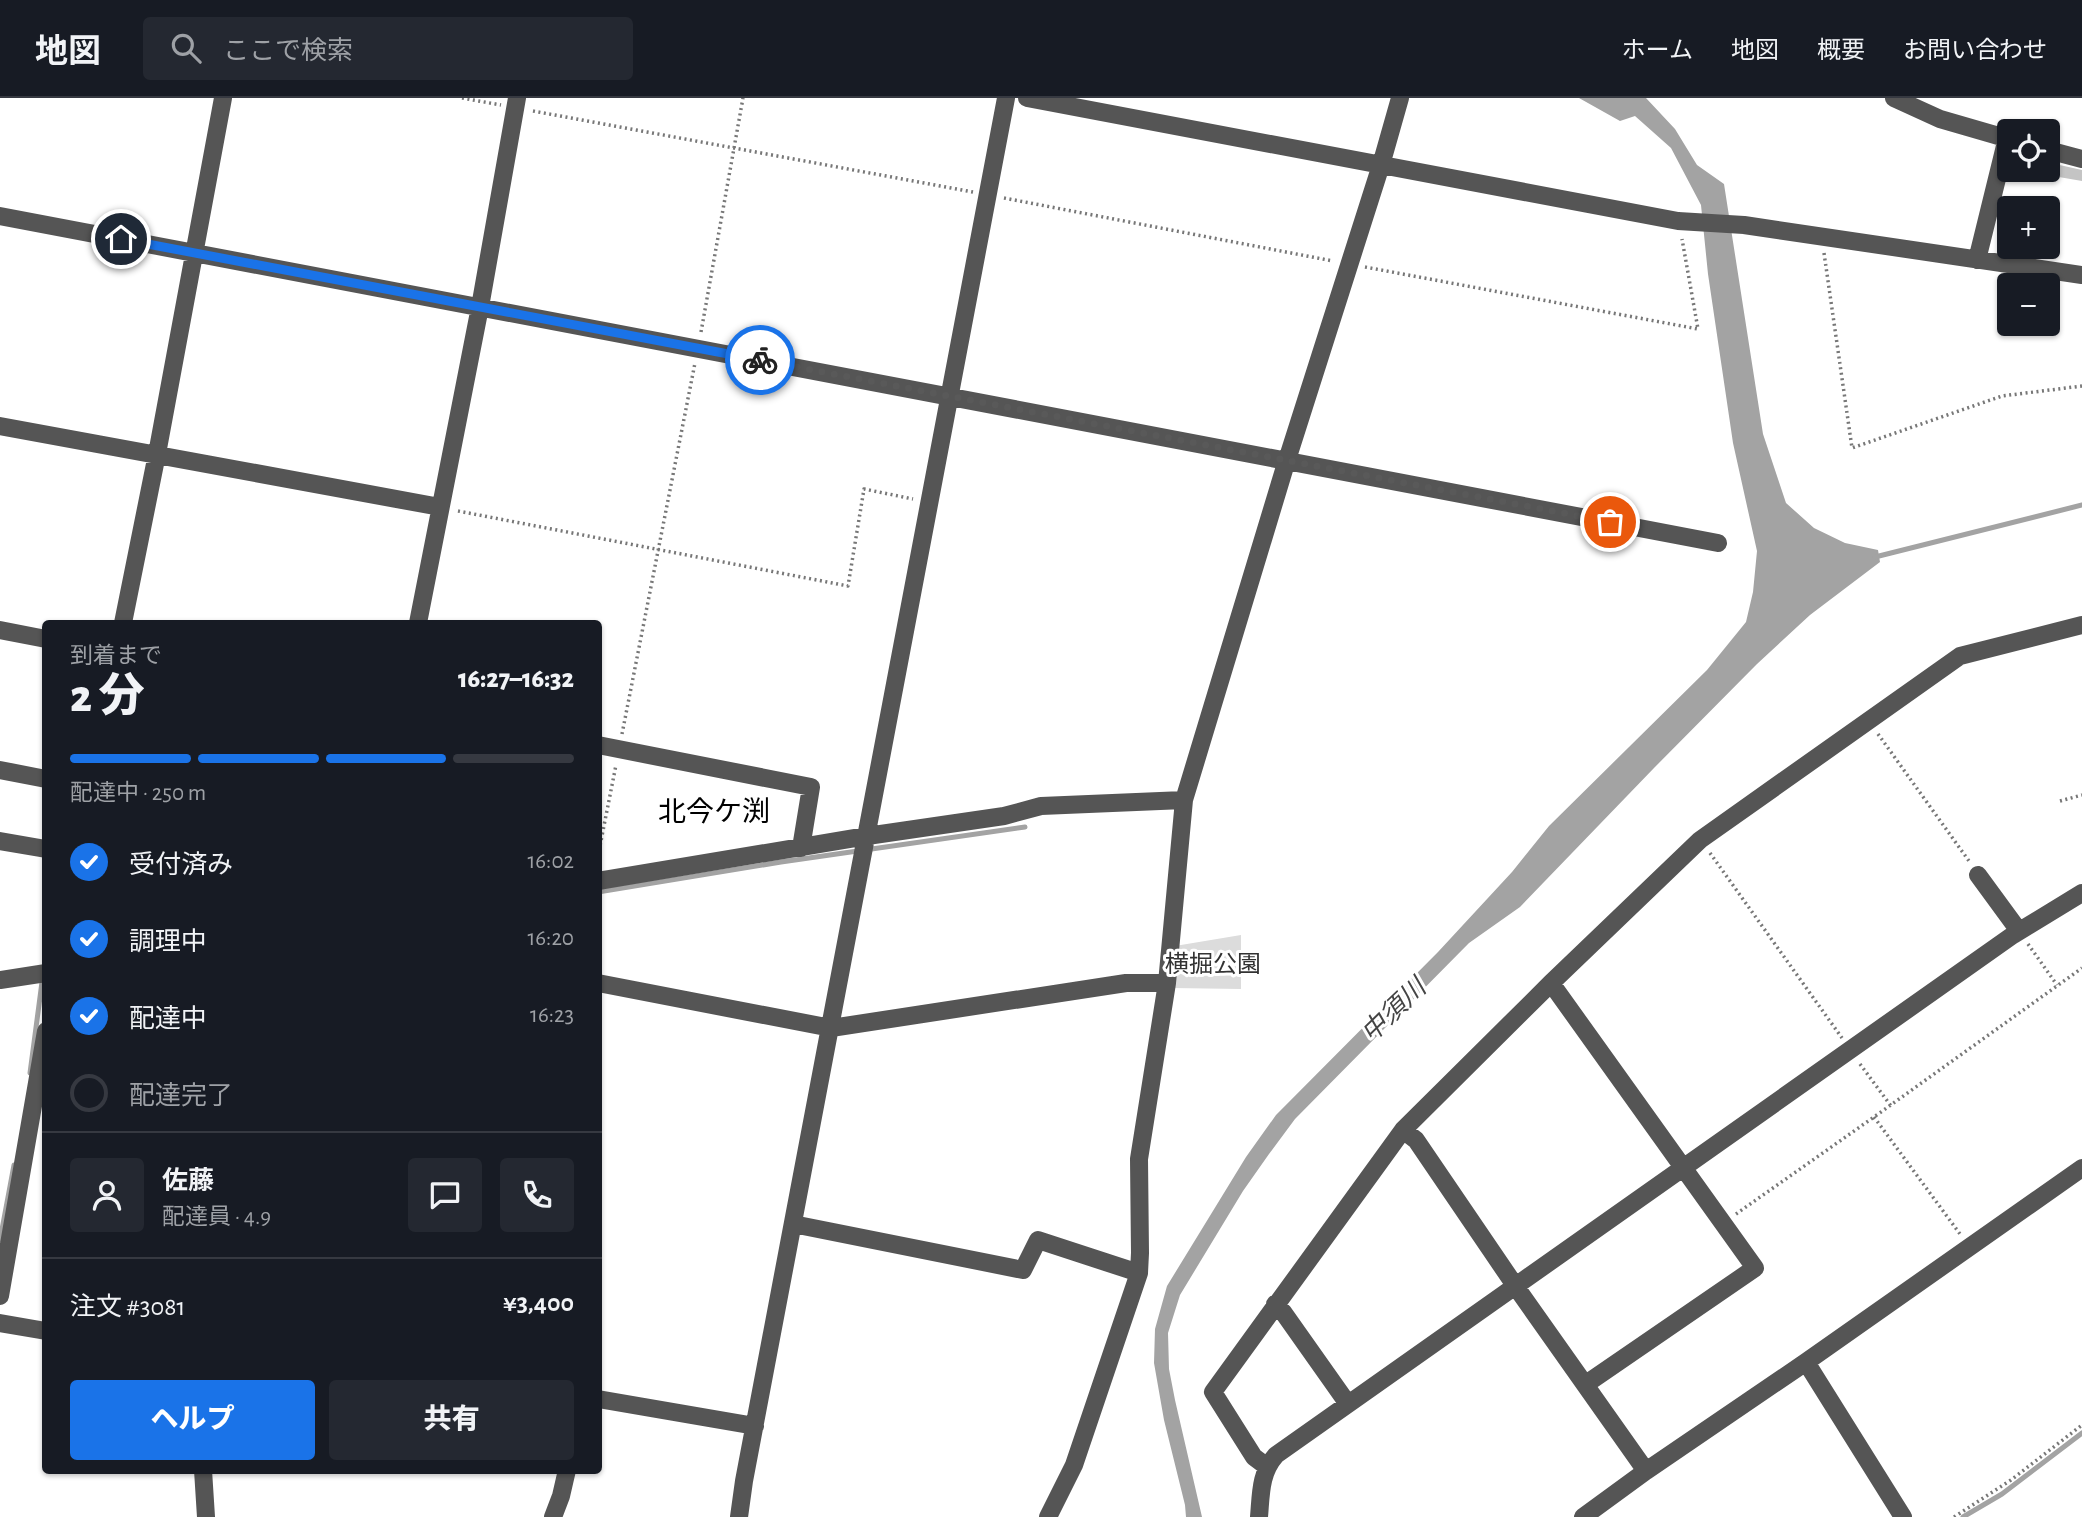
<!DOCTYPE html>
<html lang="ja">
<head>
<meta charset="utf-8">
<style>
  :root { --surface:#171b24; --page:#242831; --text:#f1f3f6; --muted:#9ea1a6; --line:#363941; --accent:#1a73e8 }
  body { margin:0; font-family:"Alegreya Sans","Noto Sans JP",sans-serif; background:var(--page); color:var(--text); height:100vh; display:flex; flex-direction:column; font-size:26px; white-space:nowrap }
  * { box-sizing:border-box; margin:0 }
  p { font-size:23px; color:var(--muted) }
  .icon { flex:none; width:38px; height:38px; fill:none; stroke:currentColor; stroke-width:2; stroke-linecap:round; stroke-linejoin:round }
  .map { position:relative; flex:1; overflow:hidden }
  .side { position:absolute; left:42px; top:522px; width:560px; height:854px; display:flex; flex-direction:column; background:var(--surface); border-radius:7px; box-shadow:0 2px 5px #0004 }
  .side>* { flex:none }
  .tools { position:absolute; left:1997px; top:21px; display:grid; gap:14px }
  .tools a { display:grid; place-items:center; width:63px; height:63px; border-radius:7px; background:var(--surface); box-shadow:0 2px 5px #0004; font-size:35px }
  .pin { position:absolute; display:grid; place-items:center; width:60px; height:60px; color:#fff; margin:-30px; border:4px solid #fff; border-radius:50%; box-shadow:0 2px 7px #0007 }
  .courier { position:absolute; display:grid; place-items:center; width:70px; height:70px; margin:-35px; border:5px solid #1a73e8; border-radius:50%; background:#fff; color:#222; box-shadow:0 2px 9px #0007 }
  .headline em { font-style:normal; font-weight:800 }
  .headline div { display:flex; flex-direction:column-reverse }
  .headline { display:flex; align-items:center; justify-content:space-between; height:119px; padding:0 28px }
  h1 { font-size:46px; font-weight:800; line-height:52px }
  .bar { display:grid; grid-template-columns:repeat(4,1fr); gap:10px 7px; align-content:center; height:84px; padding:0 28px }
  .bar i { height:9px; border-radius:5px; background:var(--line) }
  .bar .selected { background:var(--accent) }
  .bar p { grid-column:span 4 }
  .line { display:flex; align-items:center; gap:18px; padding:0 28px; border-top:2px solid var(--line) }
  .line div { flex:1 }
  .round { display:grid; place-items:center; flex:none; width:74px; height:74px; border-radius:7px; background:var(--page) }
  ol { padding:0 28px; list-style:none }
  li { display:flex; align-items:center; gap:21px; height:77px }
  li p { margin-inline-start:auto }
  li .icon { padding:7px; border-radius:50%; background:var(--accent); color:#fff; stroke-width:4 }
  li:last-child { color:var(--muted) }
  li i { width:38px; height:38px; border:4px solid var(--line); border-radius:50% }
  .cta { display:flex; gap:14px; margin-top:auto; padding:14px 28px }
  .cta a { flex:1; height:80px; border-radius:7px; background:var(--accent); color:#fff; font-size:28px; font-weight:800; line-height:80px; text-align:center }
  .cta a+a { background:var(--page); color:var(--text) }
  header { display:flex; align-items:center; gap:42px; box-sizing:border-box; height:98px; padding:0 35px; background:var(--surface); border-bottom:2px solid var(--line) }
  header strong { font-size:33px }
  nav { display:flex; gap:38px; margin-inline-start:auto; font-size:24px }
  .search { width:490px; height:63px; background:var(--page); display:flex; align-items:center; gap:18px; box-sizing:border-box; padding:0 24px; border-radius:7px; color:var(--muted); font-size:26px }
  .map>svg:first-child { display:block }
  .green { fill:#dcdcdc }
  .water { fill:#a3a3a3 }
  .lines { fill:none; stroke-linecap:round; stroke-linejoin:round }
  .stream { stroke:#a3a3a3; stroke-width:5 }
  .building { fill:#c4c4c4 }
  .path { stroke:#777; stroke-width:3.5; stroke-dasharray:2 3.5; stroke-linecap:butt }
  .minor { stroke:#555; stroke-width:18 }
  .done { stroke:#595959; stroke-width:7; stroke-dasharray:0 12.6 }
  .route { stroke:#1a73e8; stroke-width:9 }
  .labels { text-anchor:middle; stroke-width:6; stroke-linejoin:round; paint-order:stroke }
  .park-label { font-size:24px; fill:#333; stroke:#fff }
  .water-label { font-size:26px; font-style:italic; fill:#444; stroke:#fff }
  .quarter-label { font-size:28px; fill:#000; stroke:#fff }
</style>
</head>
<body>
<header>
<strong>地図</strong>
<div class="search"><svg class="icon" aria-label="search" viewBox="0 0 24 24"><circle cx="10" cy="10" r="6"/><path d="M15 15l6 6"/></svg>ここで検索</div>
<nav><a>ホーム</a><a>地図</a><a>概要</a><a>お問い合わせ</a></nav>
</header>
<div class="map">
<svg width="2082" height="1419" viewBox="0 0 2082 1419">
  <rect width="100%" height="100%" fill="#fff"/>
  <path class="green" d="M1241,837V891L1172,890L1175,848Z"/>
  <path class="water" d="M1579,0H1646L1675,31L1697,67L1724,86L1763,336L1786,405L1814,430L1845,445L1878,452L1880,464L1810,517L1757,566L1654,670L1520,809L1469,845L1295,1021L1269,1056L1243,1093L1180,1197L1168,1235L1169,1271L1175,1302L1202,1419H1186L1185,1407L1164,1322L1154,1265L1155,1231L1167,1188L1246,1059L1276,1017L1438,854L1512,774L1549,728L1707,572L1746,524L1753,494L1757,453L1733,345L1708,176L1701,107L1671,50L1635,18L1620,23Z"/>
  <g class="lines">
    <path class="stream" d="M1875,459L2082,407
      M598,794L781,764L1025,729
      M30,975L42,884
      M0,1142L14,1067
      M1963,1419L2002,1396L2082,1335"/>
  </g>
  <path class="building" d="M2055,66L2082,72V83L2053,78Z"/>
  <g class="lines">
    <path class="path" d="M462,0L501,7
      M533,13L973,94
      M1004,100L1333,163
      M1824,155L1852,350L2002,298L2082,288
      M1365,169L1698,231L1682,141
      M701,234L743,0
      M458,413L848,488L864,391L913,401
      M622,636L695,265
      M1878,636L1969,763
      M2060,703L2082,697
      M1710,755L1842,940
      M598,758L616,667
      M2028,846L2057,887
      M1860,966L1891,1008
      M1874,1019L1960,1136
      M1736,1116L1874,1019L2082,870
      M1954,1419L2011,1382L2082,1327"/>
    <path class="minor" d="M1027,0L1678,123L1744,127L2082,177
      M1894,0L1940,21L2009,41
      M2048,52L2082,61
      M0,118L1718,445
      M1977,162L2007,40
      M0,328L440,409
      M123,525L157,356L223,0
      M418,525L480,209L517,0
      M0,532L46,541
      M598,647L811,689L801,750
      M0,672L46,681
      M0,743L46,751
      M1978,777L2019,833
      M598,783L867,738L1004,718L1041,708L1184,702
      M0,882L46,875
      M598,885L831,930L1126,885H1167
      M1551,885L1755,1170L1586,1286
      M1403,1032L1416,1042L1516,1189L1646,1373
      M793,1126L1023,1172L1038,1142L1139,1175
      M0,1198L46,933
      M1275,1206L1283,1214L1348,1306
      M0,1225L46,1233
      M1806,1264L1903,1419
      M598,1301L755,1328
      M1266,1368L1254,1359L1213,1294L1403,1032L1551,885L1700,742L1960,558L2082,527
      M203,1372L206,1419
      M553,1419L561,1398L567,1372
      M739,1419L744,1383L1006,0
      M1048,1419L1074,1367L1139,1175L1140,1155L1139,1061L1167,885L1184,702L1287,362L1381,67L1400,0
      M1259,1419C1261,1396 1260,1375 1276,1357L2013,837L2082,795
      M1583,1419L1646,1373L1806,1264L2082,1070"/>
  </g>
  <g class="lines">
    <path class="done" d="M760,262L1610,424"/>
    <path class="route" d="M121,141L760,262"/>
  </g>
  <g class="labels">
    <g class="park-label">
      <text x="1213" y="874">横掘公園</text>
    </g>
    <g class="water-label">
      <text transform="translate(1393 912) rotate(-44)" y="9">中須川</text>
    </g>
    <g class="quarter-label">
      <text x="714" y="723">北今ケ渕</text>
    </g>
  </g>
</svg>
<div class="tools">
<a><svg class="icon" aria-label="locate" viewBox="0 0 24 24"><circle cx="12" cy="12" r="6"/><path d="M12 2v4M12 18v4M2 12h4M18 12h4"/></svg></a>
<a>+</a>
<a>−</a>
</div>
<div class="pin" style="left:1610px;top:424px;background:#ea580c"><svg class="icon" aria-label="bag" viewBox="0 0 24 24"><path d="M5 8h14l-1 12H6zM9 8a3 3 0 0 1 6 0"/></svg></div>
<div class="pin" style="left:121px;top:141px;background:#1f2937"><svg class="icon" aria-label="home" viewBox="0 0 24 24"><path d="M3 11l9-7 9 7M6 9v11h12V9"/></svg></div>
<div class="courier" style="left:760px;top:262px"><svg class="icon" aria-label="bike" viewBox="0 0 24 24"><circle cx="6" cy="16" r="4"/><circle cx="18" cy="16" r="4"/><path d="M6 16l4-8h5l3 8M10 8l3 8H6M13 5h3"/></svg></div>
<section class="side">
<div class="headline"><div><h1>2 分</h1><p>到着まで</p></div><em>16:27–16:32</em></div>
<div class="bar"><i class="selected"></i><i class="selected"></i><i class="selected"></i><i></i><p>配達中 · 250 m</p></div>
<ol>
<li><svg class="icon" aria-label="check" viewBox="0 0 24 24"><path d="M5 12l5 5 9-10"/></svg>受付済み<p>16:02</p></li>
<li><svg class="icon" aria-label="check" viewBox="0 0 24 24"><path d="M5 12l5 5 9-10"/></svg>調理中<p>16:20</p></li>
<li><svg class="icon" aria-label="check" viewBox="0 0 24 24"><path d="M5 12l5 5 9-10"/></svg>配達中<p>16:23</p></li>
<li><i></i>配達完了</li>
</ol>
<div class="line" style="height:126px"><a class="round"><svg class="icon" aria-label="person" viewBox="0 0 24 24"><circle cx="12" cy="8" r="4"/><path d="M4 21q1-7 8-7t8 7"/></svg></a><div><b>佐藤</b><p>配達員 · 4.9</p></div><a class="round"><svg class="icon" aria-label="chat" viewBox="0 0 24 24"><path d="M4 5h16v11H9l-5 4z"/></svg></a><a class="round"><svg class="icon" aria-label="phone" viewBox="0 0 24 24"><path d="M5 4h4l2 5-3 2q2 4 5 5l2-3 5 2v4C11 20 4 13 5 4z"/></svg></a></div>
<div class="line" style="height:91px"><div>注文 #3081</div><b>¥3,400</b></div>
<div class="cta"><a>ヘルプ</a><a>共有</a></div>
</section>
</div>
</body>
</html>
